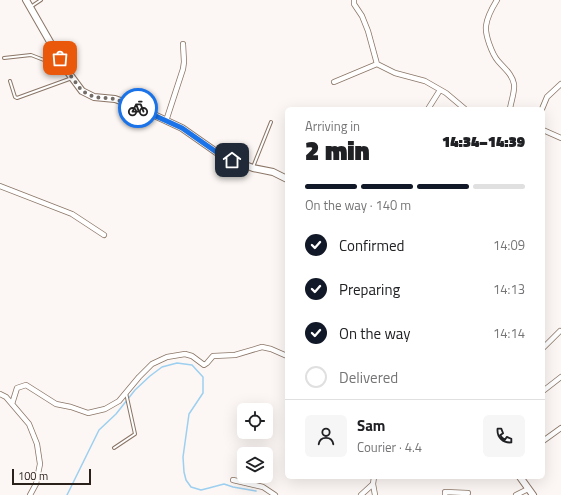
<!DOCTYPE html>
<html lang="en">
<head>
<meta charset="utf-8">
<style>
  :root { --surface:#fff; --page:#f6f6f6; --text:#202124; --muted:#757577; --line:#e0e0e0; --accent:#111827 }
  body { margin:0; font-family:"Titillium Web",sans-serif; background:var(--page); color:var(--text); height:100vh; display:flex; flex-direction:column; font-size:15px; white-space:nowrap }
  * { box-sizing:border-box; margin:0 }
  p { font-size:13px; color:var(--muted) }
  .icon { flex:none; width:22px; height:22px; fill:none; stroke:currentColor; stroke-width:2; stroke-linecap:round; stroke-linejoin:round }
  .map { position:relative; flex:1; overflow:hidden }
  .panel { position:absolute; left:285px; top:107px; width:260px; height:372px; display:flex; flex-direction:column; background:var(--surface); border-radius:6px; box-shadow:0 4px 16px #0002 }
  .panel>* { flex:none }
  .controls { position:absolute; left:237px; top:403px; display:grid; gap:8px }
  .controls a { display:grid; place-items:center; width:36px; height:36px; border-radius:6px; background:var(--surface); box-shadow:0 4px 16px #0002; font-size:20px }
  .scale { position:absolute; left:12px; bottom:10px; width:79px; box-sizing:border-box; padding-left:4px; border:2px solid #2a211b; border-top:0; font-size:11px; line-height:14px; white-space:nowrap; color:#2a211b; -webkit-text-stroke:3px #fcf7f4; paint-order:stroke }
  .pin { position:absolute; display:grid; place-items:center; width:34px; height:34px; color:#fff; margin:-17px; border-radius:8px; box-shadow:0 2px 6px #0006 }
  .courier { position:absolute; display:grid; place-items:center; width:40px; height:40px; margin:-20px; border:3px solid #1a73e8; border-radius:50%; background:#fff; color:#222; box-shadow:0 1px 5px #0007 }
  .summary em { font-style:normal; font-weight:800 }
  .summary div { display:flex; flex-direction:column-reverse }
  .summary { display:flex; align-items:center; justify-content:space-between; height:68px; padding:0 20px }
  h1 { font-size:26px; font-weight:800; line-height:30px }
  .bar { display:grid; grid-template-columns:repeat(4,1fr); gap:6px 4px; align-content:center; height:48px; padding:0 20px }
  .bar i { height:5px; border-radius:3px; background:var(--line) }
  .bar .current { background:var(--accent) }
  .bar p { grid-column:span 4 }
  .line { display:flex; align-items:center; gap:10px; padding:0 20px; border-top:1px solid var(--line) }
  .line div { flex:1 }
  .round { display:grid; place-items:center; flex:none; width:42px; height:42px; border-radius:6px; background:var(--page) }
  ol { padding:0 20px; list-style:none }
  li { display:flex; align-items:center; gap:12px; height:44px }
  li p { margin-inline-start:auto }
  li .icon { padding:4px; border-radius:50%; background:var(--accent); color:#fff; stroke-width:4 }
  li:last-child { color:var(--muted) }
  li i { width:22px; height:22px; border:2px solid var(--line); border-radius:50% }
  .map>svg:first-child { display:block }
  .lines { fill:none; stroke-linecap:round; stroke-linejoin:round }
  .stream { stroke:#9ccff0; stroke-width:1.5 }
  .lane-casing { stroke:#8a7566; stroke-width:4 }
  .street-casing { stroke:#8a7566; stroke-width:6 }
  .secondary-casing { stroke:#8a7566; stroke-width:8 }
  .lane { stroke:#fff; stroke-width:2 }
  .street { stroke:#fff; stroke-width:4.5 }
  .secondary { stroke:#fff; stroke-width:6 }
  .done { stroke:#746c67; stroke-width:4; stroke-dasharray:0 7.2 }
  .route { stroke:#1a73e8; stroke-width:5 }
</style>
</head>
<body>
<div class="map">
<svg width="561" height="495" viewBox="0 0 561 495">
  <rect width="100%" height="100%" fill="#fcf7f4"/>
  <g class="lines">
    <path class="stream" d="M67,495L99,430L116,414L135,390L150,376L162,367L177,363L192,365L203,377V393L189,414L183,457L184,472L186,480L191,487L201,490L209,488L224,484L233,487L256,491"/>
    <g class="lane-casing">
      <path id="lane" d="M32,6L41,0
        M4,58L31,55L62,67
        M10,81L15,97L17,98L72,78
        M253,167L271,122
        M114,448L135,434L126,393"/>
    </g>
    <g class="street-casing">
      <path id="street" d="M354,0V4L362,16L368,31L377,64L395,73L425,81L446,93L465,109
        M497,0C492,8 487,17 486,26C485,35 492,54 498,61C505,69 512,74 514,84C515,92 511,101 510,109
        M334,82L377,64
        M428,109L440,90
        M542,109L547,97L561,84
        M166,121L183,69L184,62L183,44
        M543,130L561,138
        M0,186L72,214L104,235
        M543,348L560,331
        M543,391L561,377
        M0,394L6,397L29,424L37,444L40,464L36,484L30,495
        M12,404L17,388L26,385L56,404L71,407L88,413L105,409L119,401L139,377L152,364L167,357L185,354L192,356L204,365L207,363L213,356L235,355L262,347L271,349L287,356
        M543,441L561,428
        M233,480L263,487L275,495
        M373,484L375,495
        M361,495L373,484L374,477
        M445,495V492L468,493
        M516,495L528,489"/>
    </g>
    <g class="secondary-casing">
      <path id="secondary" d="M26,0L65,68L82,91L94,97L115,99L137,107L182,128L222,156L253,168L273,172L287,179
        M520,477L533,495"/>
    </g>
    <use href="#lane" class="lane"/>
    <use href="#street" class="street"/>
    <use href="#secondary" class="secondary"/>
  </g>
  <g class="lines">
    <path class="done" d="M60,58L65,68L82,91L94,97L115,99L138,108"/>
    <path class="route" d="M138,108L182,128L222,156L232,160"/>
  </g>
</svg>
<div class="controls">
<a><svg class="icon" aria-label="locate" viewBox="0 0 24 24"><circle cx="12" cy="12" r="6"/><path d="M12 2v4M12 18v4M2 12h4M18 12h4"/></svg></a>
<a><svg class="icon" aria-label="layers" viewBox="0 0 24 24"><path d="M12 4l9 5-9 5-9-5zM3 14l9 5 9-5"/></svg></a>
</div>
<div class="scale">100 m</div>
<div class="pin" style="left:60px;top:58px;background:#ea580c"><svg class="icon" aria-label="bag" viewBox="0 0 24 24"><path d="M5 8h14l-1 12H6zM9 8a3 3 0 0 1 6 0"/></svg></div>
<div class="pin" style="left:232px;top:160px;background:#1f2937"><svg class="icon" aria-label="home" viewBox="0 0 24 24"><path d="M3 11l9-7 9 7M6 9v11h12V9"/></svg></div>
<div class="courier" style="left:138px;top:108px"><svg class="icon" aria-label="bike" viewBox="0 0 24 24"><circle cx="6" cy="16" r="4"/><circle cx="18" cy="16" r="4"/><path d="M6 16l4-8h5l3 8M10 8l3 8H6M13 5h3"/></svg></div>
<section class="panel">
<div class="summary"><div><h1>2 min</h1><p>Arriving in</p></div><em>14:34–14:39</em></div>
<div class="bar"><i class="current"></i><i class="current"></i><i class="current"></i><i></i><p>On the way · 140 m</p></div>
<ol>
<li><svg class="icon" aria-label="check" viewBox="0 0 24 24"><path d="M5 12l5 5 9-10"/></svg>Confirmed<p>14:09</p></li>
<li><svg class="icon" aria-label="check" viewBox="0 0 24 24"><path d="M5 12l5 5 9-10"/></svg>Preparing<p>14:13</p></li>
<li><svg class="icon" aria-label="check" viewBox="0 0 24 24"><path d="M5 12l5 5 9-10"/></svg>On the way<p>14:14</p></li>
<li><i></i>Delivered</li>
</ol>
<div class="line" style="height:72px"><a class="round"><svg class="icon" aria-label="person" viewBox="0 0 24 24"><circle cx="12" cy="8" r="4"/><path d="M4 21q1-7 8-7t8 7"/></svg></a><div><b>Sam</b><p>Courier · 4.4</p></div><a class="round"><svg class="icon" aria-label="phone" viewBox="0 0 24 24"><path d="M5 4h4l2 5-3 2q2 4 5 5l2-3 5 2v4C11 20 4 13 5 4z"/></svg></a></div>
</section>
</div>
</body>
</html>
